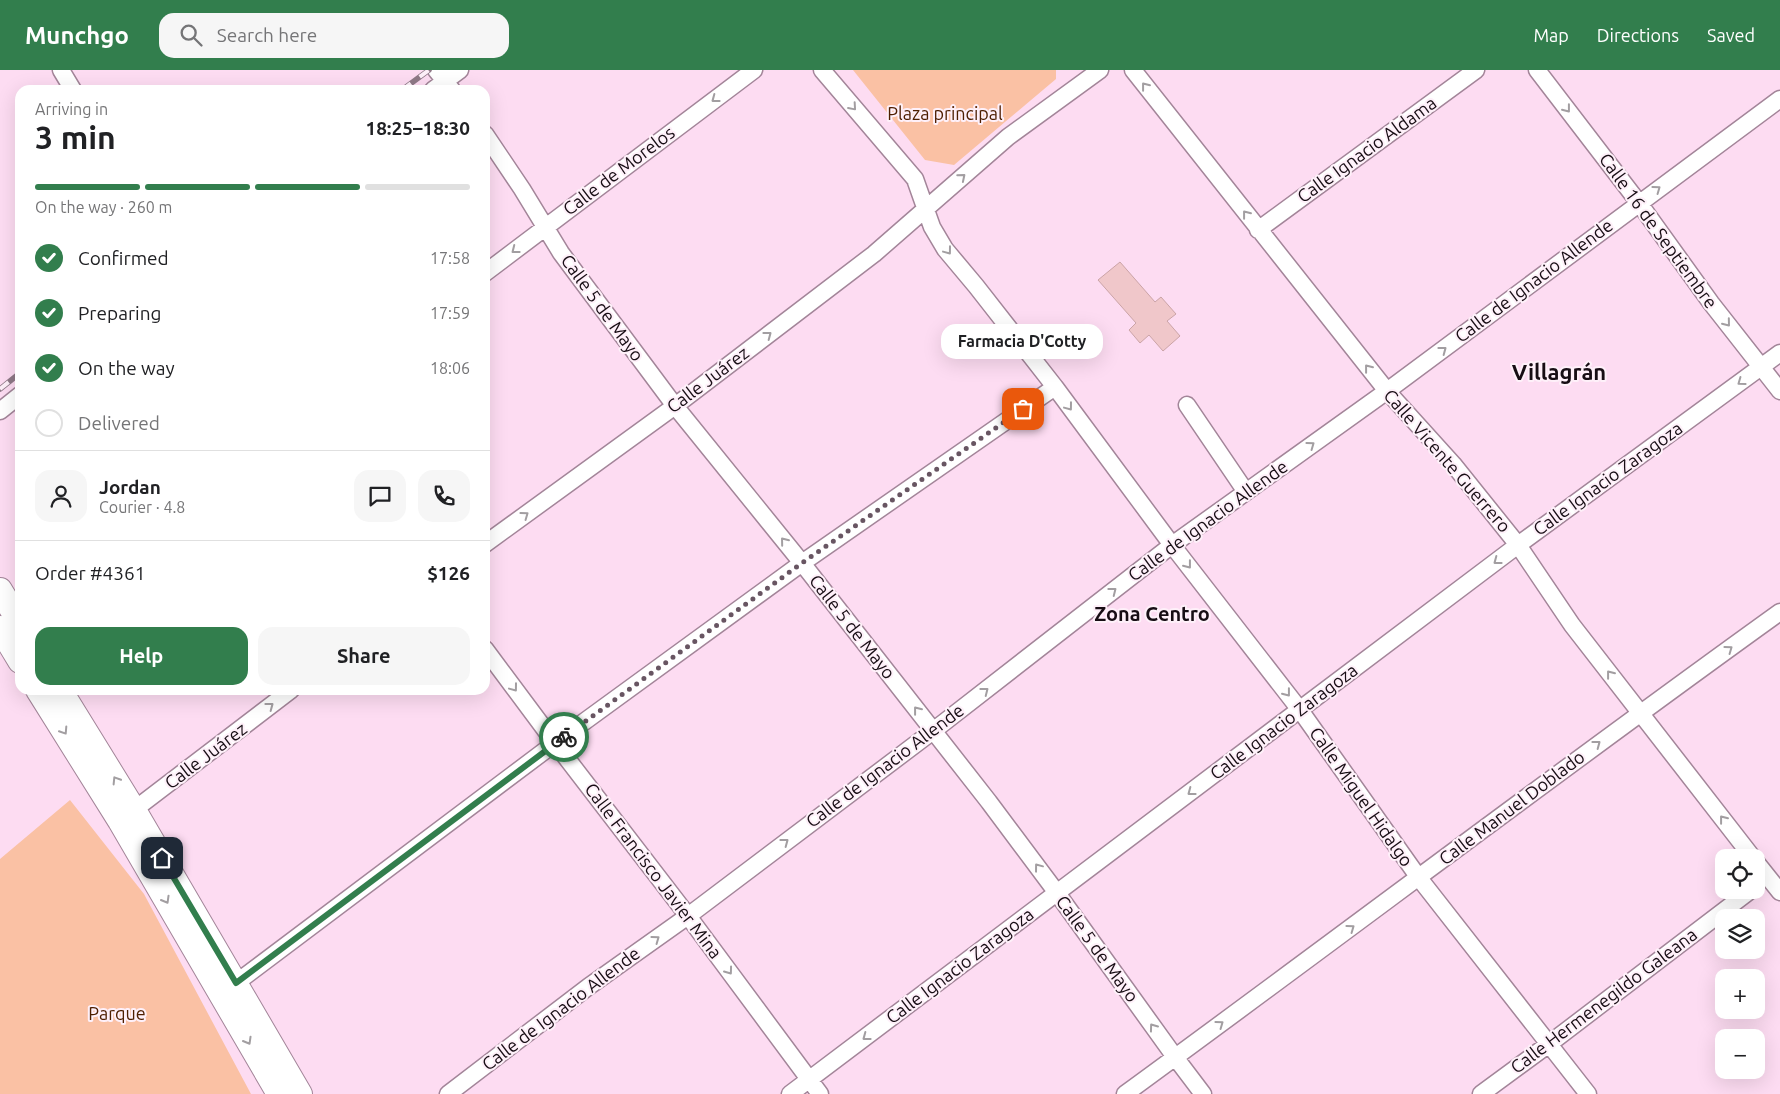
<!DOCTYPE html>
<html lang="en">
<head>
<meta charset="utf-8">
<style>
  :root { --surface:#fff; --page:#f6f6f6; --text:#202124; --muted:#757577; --line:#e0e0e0; --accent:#327e4d }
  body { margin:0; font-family:Ubuntu,sans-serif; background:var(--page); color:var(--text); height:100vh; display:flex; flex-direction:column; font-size:19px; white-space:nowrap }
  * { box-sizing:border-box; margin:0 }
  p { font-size:16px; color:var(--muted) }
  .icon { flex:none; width:28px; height:28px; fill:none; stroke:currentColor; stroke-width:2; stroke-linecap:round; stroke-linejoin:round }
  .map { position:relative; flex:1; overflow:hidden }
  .sheet { position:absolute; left:15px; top:15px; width:475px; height:610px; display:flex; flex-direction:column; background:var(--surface); border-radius:15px; box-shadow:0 5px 20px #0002 }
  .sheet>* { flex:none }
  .buttons { position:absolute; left:1715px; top:779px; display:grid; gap:10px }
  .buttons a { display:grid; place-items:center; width:50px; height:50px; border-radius:10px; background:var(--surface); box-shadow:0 5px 20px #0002; font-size:25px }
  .pin { position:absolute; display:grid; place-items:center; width:42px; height:42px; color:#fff; margin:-21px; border-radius:10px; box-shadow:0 2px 8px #0006 }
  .courier { position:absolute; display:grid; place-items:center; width:50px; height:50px; margin:-25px; border:4px solid #327e4d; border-radius:50%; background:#fff; color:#222; box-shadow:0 1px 6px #0007 }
  .bubble { position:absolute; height:35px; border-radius:15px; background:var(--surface); box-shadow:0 5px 20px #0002; font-size:16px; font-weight:700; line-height:35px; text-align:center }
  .summary em { font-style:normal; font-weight:700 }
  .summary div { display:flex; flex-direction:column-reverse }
  .summary { display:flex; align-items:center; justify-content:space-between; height:85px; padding:0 20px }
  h1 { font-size:32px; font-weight:700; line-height:38px }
  .bar { display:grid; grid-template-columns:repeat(4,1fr); gap:8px 5px; align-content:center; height:60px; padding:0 20px }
  .bar i { height:6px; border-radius:4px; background:var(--line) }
  .bar .on { background:var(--accent) }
  .bar p { grid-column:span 4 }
  .line { display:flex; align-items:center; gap:12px; padding:0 20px; border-top:1px solid var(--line) }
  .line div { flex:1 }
  .round { display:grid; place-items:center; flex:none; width:52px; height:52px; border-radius:15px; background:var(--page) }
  ol { padding:0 20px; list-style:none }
  li { display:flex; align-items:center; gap:15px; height:55px }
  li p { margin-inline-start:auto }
  li .icon { padding:5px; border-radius:50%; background:var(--accent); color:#fff; stroke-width:4 }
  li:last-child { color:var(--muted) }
  li i { width:28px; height:28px; border:2px solid var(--line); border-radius:50% }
  .action { display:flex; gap:10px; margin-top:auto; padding:10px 20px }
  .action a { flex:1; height:58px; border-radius:15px; background:var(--accent); color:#fff; font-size:20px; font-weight:700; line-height:58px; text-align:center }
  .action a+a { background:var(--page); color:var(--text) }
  header { display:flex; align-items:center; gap:30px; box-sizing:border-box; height:70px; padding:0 25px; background:var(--accent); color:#fff }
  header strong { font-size:24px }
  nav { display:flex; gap:28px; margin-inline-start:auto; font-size:18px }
  .search { width:350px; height:45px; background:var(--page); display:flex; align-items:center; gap:12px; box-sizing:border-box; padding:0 18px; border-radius:15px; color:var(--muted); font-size:19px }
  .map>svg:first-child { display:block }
  .green { fill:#fac1a4 }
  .building { fill:#f0c7ca; stroke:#cba4a7 }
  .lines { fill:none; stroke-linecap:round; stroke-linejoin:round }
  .street-casing { stroke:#a38599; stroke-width:19 }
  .secondary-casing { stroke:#a38599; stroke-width:26 }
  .street { stroke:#fff; stroke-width:16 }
  .secondary { stroke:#fff; stroke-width:24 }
  .rail-casing { stroke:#8f7987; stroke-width:5.5 }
  .rail { stroke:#fef0f9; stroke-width:4; stroke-dasharray:11; stroke-linecap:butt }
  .oneway { stroke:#a29ea1 }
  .done { stroke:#685562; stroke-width:5; stroke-dasharray:0 9 }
  .route { stroke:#327e4d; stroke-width:6 }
  .labels { text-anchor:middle; stroke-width:4; stroke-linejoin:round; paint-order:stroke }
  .park-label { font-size:18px; fill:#4d1e00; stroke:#fef0f9 }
  .street-label { font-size:18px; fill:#170d14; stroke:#fef0f9 }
  .quarter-label { font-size:20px; font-weight:bold; fill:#170d14; stroke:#fef0f9 }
  .district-label { font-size:22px; font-weight:bold; fill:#170d14; stroke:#fef0f9 }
</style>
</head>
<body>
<header>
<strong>Munchgo</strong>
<div class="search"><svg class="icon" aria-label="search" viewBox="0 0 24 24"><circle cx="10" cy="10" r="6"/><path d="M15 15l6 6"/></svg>Search here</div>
<nav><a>Map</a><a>Directions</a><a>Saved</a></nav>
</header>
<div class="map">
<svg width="1780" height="1024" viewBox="0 0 1780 1024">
  <rect width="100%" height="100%" fill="#fddcf2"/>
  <path class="green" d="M853,0H1056V9L954,95L925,90Z
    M70,730L144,824L251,1024H0V789Z"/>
  <path class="building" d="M1120,192L1155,232L1161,227L1176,244L1167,251L1180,266L1163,281L1149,265L1140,273L1129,260L1136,253L1098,210Z"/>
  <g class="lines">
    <g class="street-casing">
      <path id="street" d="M61,0L73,20
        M436,0L452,20
        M822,0L915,109L932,157L945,179L976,216L1055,317L1172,475L1300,640L1419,808L1588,1024
        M1133,0L1387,321L1453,394L1518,475L1572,555L1753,788
        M1537,0L1639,133L1711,233L1780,321
        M433,20L460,0
        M485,64L522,119L561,183L675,336L802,493L989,732L1057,823L1175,987L1203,1024
        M1258,160L1476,0
        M485,203L754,0
        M1187,335L1246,422
        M0,341L20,325
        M485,474L675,336L874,184L1008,67L1100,0
        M485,579L555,673L688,846L820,1024
        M126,746L291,620
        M1756,792L1780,822
        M228,919L555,673L802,493L1055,317
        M448,1024L588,917L688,846L933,661L1172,475L1387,321L1780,29
        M790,1024L1518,475L1780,283
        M1125,1024C1344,864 1560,700 1780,542
        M1481,1024L1549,974L1751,820"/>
    </g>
    <g class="secondary-casing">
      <path id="secondary" d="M0,520L20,553
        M0,558L20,591
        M38,620L120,751L279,1024
        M60,620L134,740L300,1024"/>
    </g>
    <use href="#street" class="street"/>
    <use href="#secondary" class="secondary"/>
    <g class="rail-casing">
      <path id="rail" d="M402,20L429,0
        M0,319L20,303"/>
    </g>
    <use href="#rail" class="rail"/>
  </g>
  <defs><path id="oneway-chevron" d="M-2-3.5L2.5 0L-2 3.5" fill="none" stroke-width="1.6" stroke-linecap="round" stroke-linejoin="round" transform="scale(1.25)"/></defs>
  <g class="oneway">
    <use href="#oneway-chevron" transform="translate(1145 16) rotate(-128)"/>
    <use href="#oneway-chevron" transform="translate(715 29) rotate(143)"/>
    <use href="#oneway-chevron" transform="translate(853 37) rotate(49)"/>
    <use href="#oneway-chevron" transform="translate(1567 39) rotate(52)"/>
    <use href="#oneway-chevron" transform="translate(962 107) rotate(-40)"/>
    <use href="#oneway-chevron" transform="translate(1657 119) rotate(-36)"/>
    <use href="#oneway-chevron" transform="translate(1246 144) rotate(-128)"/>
    <use href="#oneway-chevron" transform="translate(515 180) rotate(142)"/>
    <use href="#oneway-chevron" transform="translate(948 181) rotate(53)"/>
    <use href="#oneway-chevron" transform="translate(1727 253) rotate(51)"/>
    <use href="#oneway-chevron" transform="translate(768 265) rotate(-37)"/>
    <use href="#oneway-chevron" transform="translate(1443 280) rotate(-37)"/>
    <use href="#oneway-chevron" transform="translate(1368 298) rotate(-128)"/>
    <use href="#oneway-chevron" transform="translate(1741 312) rotate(144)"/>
    <use href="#oneway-chevron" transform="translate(1069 337) rotate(53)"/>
    <use href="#oneway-chevron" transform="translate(1311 375) rotate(-36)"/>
    <use href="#oneway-chevron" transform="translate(525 445) rotate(-36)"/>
    <use href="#oneway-chevron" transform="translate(784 471) rotate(-129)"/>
    <use href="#oneway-chevron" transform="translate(1497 491) rotate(143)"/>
    <use href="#oneway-chevron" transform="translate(1188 495) rotate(52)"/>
    <use href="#oneway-chevron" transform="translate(1113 521) rotate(-38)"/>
    <use href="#oneway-chevron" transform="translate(1729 579) rotate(-36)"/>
    <use href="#oneway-chevron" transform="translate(1610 604) rotate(-128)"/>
    <use href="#oneway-chevron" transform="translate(514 618) rotate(53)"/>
    <use href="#oneway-chevron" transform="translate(985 621) rotate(-38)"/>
    <use href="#oneway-chevron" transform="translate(1287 623) rotate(52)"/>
    <use href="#oneway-chevron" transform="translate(270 636) rotate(-37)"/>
    <use href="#oneway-chevron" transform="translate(917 640) rotate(-128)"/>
    <use href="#oneway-chevron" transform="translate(64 661) rotate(57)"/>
    <use href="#oneway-chevron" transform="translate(1597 674) rotate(-37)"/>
    <use href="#oneway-chevron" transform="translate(116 710) rotate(-122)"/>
    <use href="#oneway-chevron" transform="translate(1191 722) rotate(143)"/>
    <use href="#oneway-chevron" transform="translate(1723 749) rotate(-128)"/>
    <use href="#oneway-chevron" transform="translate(785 772) rotate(-37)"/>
    <use href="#oneway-chevron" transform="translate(1038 797) rotate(-127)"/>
    <use href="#oneway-chevron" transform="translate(166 830) rotate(60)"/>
    <use href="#oneway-chevron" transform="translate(1351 858) rotate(-36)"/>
    <use href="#oneway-chevron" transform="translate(656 869) rotate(-36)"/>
    <use href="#oneway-chevron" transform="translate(729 901) rotate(54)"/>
    <use href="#oneway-chevron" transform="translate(1220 954) rotate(-36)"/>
    <use href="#oneway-chevron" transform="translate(1153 957) rotate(-126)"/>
    <use href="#oneway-chevron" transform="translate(866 967) rotate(143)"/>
    <use href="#oneway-chevron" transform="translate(248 971) rotate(60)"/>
  </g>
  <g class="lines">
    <path class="done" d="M564,667L802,493L1023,339"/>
    <path class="route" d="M162,788L236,913L564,667"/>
  </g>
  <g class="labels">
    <g class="park-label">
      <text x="945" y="50">Plaza principal</text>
      <text x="117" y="950">Parque</text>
    </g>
    <g class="street-label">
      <text transform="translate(1367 80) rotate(-36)" y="6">Calle Ignacio Aldama</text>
      <text transform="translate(619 101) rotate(-37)" y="6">Calle de Morelos</text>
      <text transform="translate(1658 161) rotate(54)" y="6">Calle 16 de Septiembre</text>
      <text transform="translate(1534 211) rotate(-37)" y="6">Calle de Ignacio Allende</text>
      <text transform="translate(602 238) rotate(54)" y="6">Calle 5 de Mayo</text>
      <text transform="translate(708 310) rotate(-37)" y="6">Calle Juárez</text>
      <text transform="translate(1447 391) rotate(49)" y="6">Calle Vicente Guerrero</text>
      <text transform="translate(1608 409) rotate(-36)" y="6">Calle Ignacio Zaragoza</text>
      <text transform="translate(1208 451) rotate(-36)" y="6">Calle de Ignacio Allende</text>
      <text transform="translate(852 557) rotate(52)" y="6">Calle 5 de Mayo</text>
      <text transform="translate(1284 652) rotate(-37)" y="6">Calle Ignacio Zaragoza</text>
      <text transform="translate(206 686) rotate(-37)" y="6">Calle Juárez</text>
      <text transform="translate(885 696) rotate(-37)" y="6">Calle de Ignacio Allende</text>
      <text transform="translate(1361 727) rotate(55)" y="6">Calle Miguel Hidalgo</text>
      <text transform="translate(1512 738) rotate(-37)" y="6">Calle Manuel Doblado</text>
      <text transform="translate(653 801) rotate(53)" y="6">Calle Francisco Javier Mina</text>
      <text transform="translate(1097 879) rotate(54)" y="6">Calle 5 de Mayo</text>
      <text transform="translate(960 896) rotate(-37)" y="6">Calle Ignacio Zaragoza</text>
      <text transform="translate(1604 931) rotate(-37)" y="6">Calle Hermenegildo Galeana</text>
      <text transform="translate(561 939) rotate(-37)" y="6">Calle de Ignacio Allende</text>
    </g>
    <g class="quarter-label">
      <text x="1152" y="551">Zona Centro</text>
    </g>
    <g class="district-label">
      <text x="1559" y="310">Villagrán</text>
    </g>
  </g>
</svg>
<div class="buttons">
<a><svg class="icon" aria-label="locate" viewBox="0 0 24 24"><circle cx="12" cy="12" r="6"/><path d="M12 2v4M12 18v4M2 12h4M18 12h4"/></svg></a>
<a><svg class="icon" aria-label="layers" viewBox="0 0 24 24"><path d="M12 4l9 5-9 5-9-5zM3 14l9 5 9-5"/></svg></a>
<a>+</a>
<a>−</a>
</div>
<div class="pin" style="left:1023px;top:339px;background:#ea580c"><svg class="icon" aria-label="bag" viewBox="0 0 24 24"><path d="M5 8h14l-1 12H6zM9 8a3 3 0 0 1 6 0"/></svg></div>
<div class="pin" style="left:162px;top:788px;background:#1f2937"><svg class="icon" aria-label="home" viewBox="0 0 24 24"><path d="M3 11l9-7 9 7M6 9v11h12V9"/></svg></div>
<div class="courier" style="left:564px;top:667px"><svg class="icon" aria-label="bike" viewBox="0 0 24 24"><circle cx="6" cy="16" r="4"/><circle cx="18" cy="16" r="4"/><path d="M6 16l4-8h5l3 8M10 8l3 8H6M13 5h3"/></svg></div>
<div class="bubble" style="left:941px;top:254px;width:162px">Farmacia D'Cotty</div>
<section class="sheet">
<div class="summary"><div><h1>3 min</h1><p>Arriving in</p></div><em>18:25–18:30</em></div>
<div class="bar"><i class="on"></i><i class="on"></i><i class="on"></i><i></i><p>On the way · 260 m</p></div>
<ol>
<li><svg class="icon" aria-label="check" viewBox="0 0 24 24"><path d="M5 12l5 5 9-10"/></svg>Confirmed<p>17:58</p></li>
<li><svg class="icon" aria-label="check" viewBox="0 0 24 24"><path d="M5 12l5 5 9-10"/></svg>Preparing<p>17:59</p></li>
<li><svg class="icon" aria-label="check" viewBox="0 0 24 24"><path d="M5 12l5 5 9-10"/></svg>On the way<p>18:06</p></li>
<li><i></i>Delivered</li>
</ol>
<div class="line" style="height:90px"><a class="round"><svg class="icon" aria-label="person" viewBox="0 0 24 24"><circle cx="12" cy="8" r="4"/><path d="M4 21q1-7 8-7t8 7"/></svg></a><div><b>Jordan</b><p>Courier · 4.8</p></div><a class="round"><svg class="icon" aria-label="chat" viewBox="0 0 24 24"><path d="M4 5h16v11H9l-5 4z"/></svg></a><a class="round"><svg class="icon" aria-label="phone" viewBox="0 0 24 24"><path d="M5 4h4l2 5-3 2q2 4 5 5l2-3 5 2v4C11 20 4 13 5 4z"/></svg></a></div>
<div class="line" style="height:65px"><div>Order #4361</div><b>$126</b></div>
<div class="action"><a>Help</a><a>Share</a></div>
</section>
</div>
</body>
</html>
